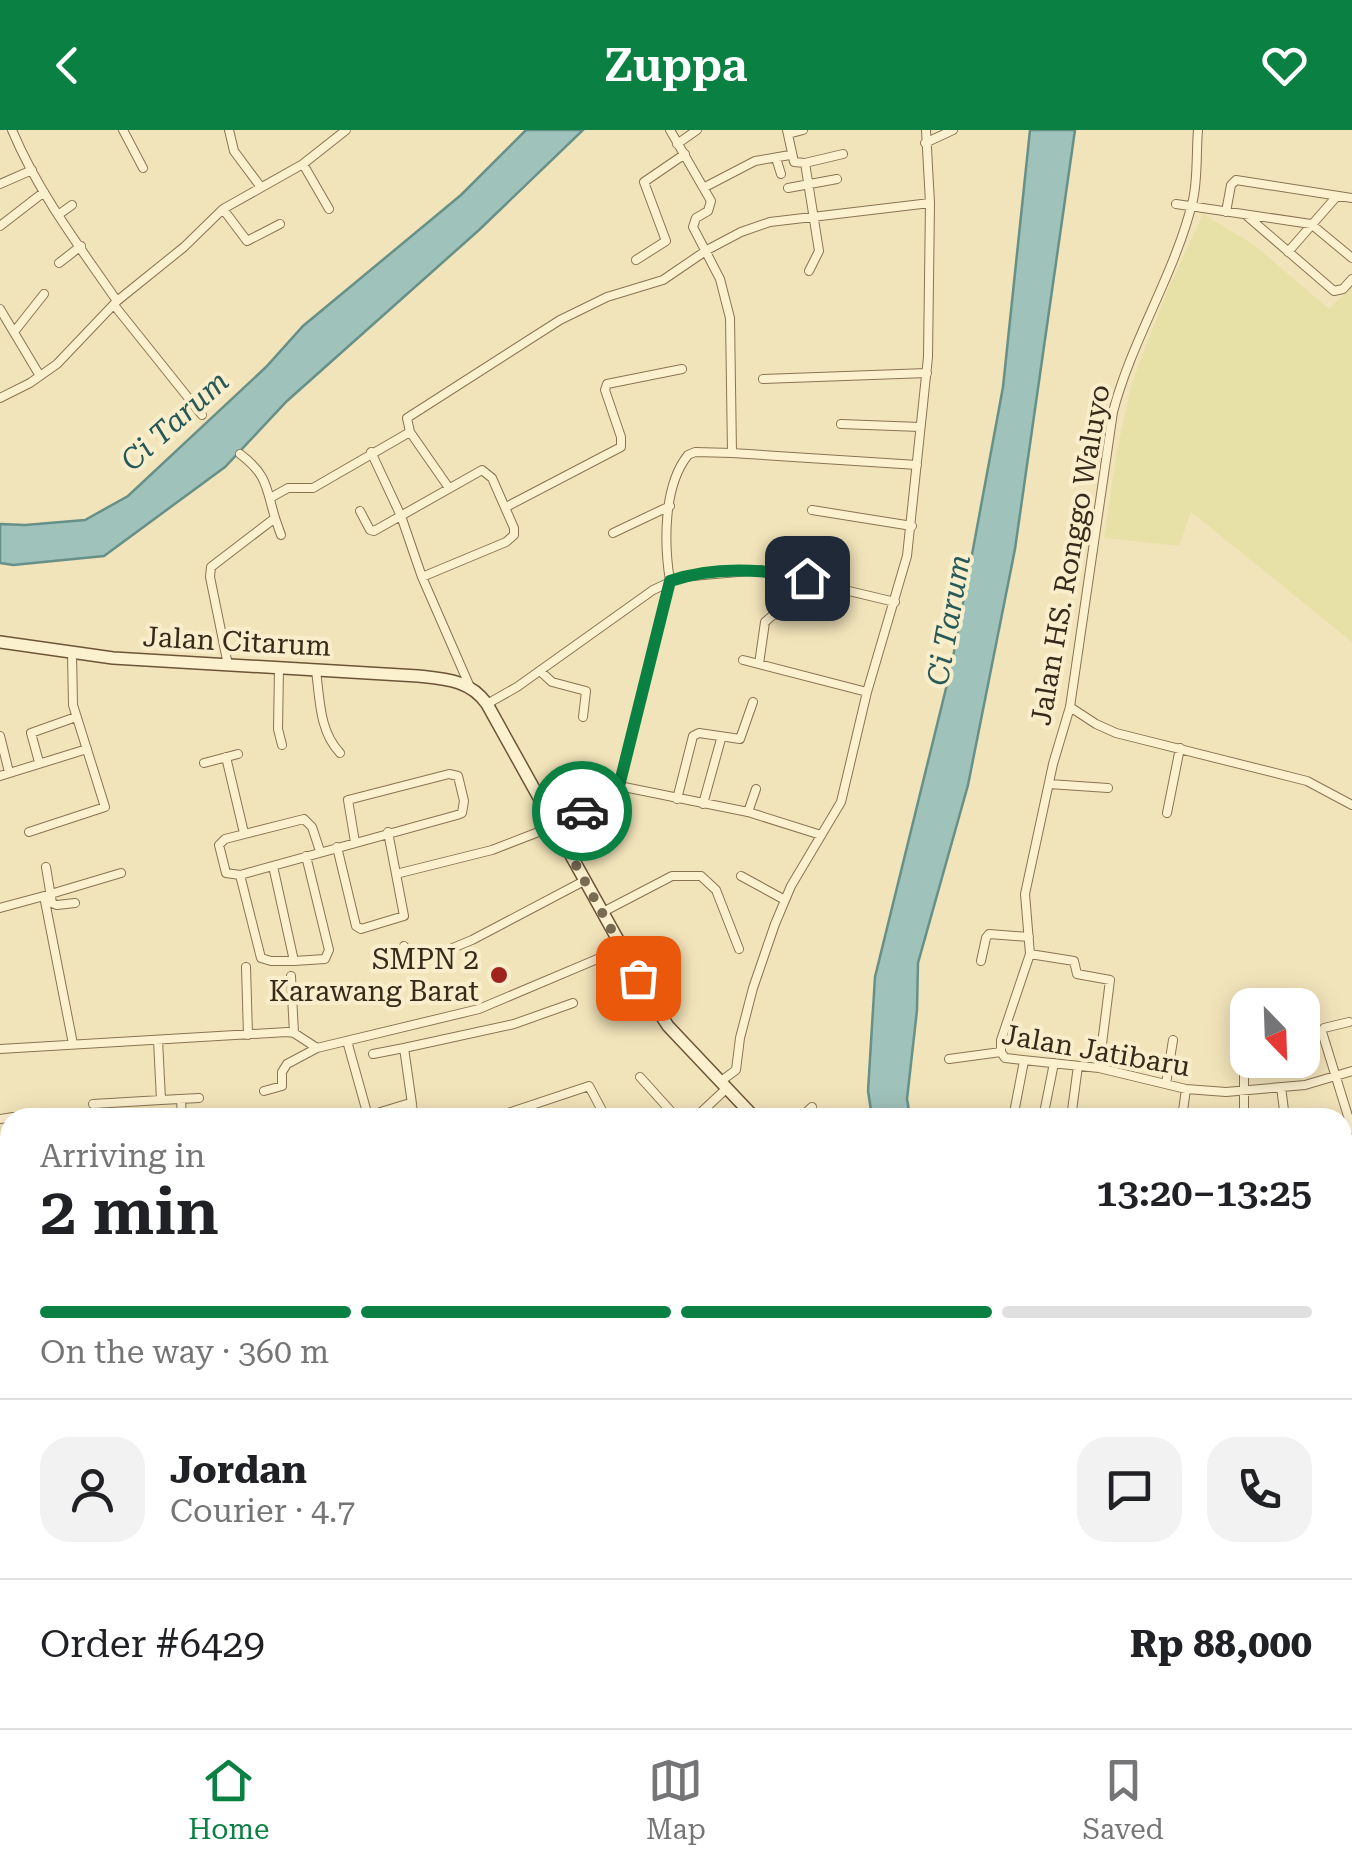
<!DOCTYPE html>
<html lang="en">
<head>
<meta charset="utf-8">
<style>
  :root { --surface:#fff; --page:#f2f2f2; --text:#202124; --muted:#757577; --line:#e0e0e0; --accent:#0b8043 }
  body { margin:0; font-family:"Roboto Serif",serif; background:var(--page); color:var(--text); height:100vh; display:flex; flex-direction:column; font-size:38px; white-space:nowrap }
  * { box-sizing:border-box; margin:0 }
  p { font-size:32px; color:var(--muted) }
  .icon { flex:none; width:55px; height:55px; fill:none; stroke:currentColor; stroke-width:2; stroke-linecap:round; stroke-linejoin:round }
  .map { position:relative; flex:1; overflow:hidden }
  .drawer { position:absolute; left:0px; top:978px; width:1352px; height:622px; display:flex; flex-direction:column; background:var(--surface); border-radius:30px 30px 0 0; box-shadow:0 5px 25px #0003 }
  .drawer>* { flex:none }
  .needle { width:65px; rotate:157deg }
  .tools { position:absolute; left:1230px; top:858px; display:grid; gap:20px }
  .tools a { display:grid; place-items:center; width:90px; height:90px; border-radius:20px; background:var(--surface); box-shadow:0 5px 25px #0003; font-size:50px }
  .pin { position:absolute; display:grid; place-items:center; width:85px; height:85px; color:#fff; margin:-42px; border-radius:20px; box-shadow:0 5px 15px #0006 }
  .courier { position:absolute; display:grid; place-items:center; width:100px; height:100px; margin:-50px; border:8px solid #0b8043; border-radius:50%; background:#fff; color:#222; box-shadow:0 2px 12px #0007 }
  .headline em { font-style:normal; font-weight:600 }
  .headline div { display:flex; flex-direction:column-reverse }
  .headline { display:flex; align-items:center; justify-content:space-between; height:170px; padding:0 40px }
  h1 { font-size:65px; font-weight:600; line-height:75px }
  .bar { display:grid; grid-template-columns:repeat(4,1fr); gap:15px 10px; align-content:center; height:120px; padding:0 40px }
  .bar i { height:12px; border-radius:8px; background:var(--line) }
  .bar .on { background:var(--accent) }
  .bar p { grid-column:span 4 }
  .line { display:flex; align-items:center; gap:25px; padding:0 40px; border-top:2px solid var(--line) }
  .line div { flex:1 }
  .round { display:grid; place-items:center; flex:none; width:105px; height:105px; border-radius:30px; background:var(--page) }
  header { display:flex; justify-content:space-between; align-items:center; height:130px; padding:0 40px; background:var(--accent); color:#fff; font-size:45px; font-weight:600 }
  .tab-bar { display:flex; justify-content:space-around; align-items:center; height:140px; border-top:2px solid var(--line); background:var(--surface); font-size:28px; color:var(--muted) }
  .tab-bar a { display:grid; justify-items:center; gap:5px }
  .tab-bar .on { color:var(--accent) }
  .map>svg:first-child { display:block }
  .farmland { fill:#e8e1a7 }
  .water { fill:#9fc2ba; stroke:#669088; stroke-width:2.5 }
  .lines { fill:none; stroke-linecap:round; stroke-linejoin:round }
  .street-casing { stroke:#8a7353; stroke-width:10 }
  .secondary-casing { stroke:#6c5437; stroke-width:14 }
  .street { stroke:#fcf1ce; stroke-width:8 }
  .secondary { stroke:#fcf1ce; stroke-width:11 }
  .rail { stroke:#382a1a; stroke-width:2.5; stroke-dasharray:18 18; stroke-linecap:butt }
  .done { stroke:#796b52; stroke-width:10; stroke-dasharray:0 18 }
  .route { stroke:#0b8043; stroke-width:12 }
  .poi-dot { fill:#9f241d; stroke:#f9eecb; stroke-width:4 }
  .labels { text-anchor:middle; stroke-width:8; stroke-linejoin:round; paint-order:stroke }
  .street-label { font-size:28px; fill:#382a1a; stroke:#f9eecb }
  .poi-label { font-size:28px; fill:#382a1a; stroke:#f9eecb; text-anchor:end }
  .water-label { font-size:30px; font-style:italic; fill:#275959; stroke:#f9eecb }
</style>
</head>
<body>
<header><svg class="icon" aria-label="back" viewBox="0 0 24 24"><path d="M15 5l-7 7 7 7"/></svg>Zuppa<svg class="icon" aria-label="heart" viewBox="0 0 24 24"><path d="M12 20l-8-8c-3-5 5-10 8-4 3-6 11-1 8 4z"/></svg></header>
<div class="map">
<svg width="1352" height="1598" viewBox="0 0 1352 1598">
  <rect width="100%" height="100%" fill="#f2e4ba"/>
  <path class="farmland" d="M1203,84L1253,114L1329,179L1352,156V512L1191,382L1179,416L1104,408L1117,320L1132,252L1168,159Z"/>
  <path class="water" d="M526,0H583L479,100L287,271L225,337L104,426L13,435L0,433V394L25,395L85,390L128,366L266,237L303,196L461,65Z
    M1030,0H1075L1015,419L968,655L918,833L917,880L907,969L910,987H872L868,961L875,847L951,538L1003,257Z"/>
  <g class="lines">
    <g class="street-casing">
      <path id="street" d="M12,0C38,62 79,116 117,171
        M123,0L143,38
        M229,0L234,21L260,56
        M670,0L711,71L708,81L696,88L693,97L720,149L730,188L732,323
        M787,0L794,32L805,33L843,24
        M788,4L803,0
        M925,13L953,0
        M677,14L697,0
        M776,28L781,44
        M805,33L819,121L809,141
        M303,34L329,79
        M0,54L32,40
        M705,57L755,31L790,25
        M788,58L837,49
        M1176,74L1311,94L1352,128
        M223,79L247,111L280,94
        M1226,82L1231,55L1236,50L1352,68
        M58,85L72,75
        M1247,86L1334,161L1343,159L1352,149
        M0,96L44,62
        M1288,122L1337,66
        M636,130L666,111L644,52L685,24
        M59,133L81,116
        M114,175L202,285
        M0,179L40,246
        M14,202L44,164
        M763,249L927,243
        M0,268L30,253L57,234L117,171L184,117L223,79L303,34L346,0
        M841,294L920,297
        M371,322L401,386L422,447
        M449,358L410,302L407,288L560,190L607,167L663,150L707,120L741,102L770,92L930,73
        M272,367L288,358H313L410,302
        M506,377L621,317V307L605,260L607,254L682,239
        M812,380L912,396
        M360,381L370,400L374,401L482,340L492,348L514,398V405L506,412L422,447L470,557
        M275,388L281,405
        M613,403L670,376
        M743,530L867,562
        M759,534L765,492L773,485L789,483L795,446
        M228,535L210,447L211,437L275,388C266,358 268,345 240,324
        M279,539L278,599L282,615
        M316,541C320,569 319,601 340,623
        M540,541L552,552L586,561L583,587
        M487,574L517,557L653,460L681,447L761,440L895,472
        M1070,577L1096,594L1116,603L1307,651L1352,675
        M0,606L9,642
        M226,627L244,703
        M39,632L31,603L76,587
        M204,633L238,624
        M0,646L87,619
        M1049,654L1108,658
        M619,656L670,451C664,414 663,356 688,325L695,322L732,323L917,335
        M677,669L693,606L699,603L740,609L753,572
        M703,674L721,609
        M748,682L756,659
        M1167,683L1180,618
        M549,686L582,681L594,657L619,656L748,682L821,705
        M29,702L105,677L73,575L72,524
        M388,702L396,744L492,720L554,696
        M337,717L356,796L361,799L404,786L396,744
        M320,721L312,697L304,689L225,709L219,715L226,743L240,745L457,685L462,683L464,671L458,646L449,644L348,670L355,712
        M273,736L294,831L325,829L329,820L306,726
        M46,737L52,773L57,775L75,773
        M240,745L261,828L271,831H294
        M741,746L785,770
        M44,766L121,743
        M0,778L44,766L73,914
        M601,783L672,746H701L716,760L739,819
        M404,816L410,832L414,834L472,810L584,751
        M1030,824L1074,831L1077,844L1110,850L1099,938
        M981,831L986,808L989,804L1029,807
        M246,837L248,905
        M291,846L294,903
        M1349,892L1324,898L1322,902L1352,999
        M1244,908V988
        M158,910L161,970L199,968
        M347,911L368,986
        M404,918L514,894L573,873
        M0,919L287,902L294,903L317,918
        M1001,922V910L1030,824L1025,764L1053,634L1070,577L1113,282C1132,209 1175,144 1193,70C1198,47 1196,23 1198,0
        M373,924L404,918L412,974
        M949,929L1001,922L1005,928L1099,938L1186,959L1226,962L1305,955L1352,941
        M640,947L677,988
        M721,951L736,940L740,908L753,858L775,794L791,756L841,672L867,562L907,426L928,227L930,73L926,0
        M1166,954L1173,910
        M1281,957L1285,988
        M264,961L282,956V942L287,934L317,918L479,879L621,819
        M181,969L182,988
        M93,974L161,970
        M361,988L410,973L417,988
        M493,988L589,956L606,988
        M695,988L727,958
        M800,988L812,977
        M1013,988L1024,931
        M1043,988L1054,933
        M1071,988L1078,936
        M1182,988L1186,959
        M0,989L13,987
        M1342,1045L1352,1039
        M0,1064L7,1066L10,1073
        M1342,1203L1352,1200
        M0,1221L10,1223
        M1342,1232L1352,1268
        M1342,1385L1346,1394
        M0,1543L6,1584
        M1342,1574L1352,1575
        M940,1590L966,1598
        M47,1592L70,1598
        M250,1598L253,1590
        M1004,1598L1011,1590
        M1187,1598L1216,1590"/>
    </g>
    <g class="secondary-casing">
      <path id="secondary" d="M0,512L113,528L418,546C446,549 470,550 487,574L653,873L668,896L755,988
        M1342,1327L1352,1321
        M0,1452L6,1466
        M1342,1483L1352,1481
        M1342,1507L1352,1514
        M459,1590L490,1598
        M857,1598L871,1590
        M1067,1598L1081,1590"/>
    </g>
    <use href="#street" class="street"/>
    <use href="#secondary" class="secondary"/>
    <path class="rail" d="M0,1494L10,1497
      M356,1590L387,1598"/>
  </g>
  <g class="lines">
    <path class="done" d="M582,681L549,686L638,848"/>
    <path class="route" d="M582,681L594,657L619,656L670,451C713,436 763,439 807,448"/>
  </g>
  <circle class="poi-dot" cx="499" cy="845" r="10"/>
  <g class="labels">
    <g class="street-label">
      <text transform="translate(1070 425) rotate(-80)" y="10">Jalan HS. Ronggo Waluyo</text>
      <text transform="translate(237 511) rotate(3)" y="10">Jalan Citarum</text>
      <text transform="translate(1096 920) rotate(10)" y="10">Jalan Jatibaru</text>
    </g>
    <g class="poi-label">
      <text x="479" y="839">SMPN 2<tspan x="479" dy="32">Karawang Barat</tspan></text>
    </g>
    <g class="water-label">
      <text transform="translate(175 291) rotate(-42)" y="10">Ci Tarum</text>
      <text transform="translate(949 490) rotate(-80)" y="10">Ci Tarum</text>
    </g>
  </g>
</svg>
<div class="tools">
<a><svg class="needle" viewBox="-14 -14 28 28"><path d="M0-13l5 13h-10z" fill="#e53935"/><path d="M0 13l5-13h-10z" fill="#757577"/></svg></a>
</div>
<div class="pin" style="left:638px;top:848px;background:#ea580c"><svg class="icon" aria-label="bag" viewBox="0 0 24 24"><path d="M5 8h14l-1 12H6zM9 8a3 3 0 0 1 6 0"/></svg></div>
<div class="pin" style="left:807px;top:448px;background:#1f2937"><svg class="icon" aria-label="home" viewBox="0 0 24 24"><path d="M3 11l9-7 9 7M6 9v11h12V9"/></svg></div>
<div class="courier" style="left:582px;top:681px"><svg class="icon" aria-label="car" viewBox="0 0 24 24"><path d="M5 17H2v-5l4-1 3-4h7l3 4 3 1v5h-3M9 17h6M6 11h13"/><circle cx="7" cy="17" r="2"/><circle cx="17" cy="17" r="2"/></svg></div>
<section class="drawer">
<div class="headline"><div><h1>2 min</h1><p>Arriving in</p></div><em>13:20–13:25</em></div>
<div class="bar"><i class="on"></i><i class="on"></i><i class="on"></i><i></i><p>On the way · 360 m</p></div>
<div class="line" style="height:180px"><a class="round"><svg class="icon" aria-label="person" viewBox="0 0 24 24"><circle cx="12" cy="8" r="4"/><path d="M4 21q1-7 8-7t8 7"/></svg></a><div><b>Jordan</b><p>Courier · 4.7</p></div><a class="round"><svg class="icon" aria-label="chat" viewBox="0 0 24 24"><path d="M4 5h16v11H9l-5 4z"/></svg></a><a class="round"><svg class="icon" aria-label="phone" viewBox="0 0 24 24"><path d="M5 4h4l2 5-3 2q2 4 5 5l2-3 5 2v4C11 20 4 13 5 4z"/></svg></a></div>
<div class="line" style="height:130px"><div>Order #6429</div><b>Rp 88,000</b></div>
</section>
</div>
<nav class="tab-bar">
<a class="on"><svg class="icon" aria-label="home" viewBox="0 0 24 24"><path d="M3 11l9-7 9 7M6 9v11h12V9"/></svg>Home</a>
<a><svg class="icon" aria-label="map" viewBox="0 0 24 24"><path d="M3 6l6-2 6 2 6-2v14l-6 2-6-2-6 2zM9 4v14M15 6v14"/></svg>Map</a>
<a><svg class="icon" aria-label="saved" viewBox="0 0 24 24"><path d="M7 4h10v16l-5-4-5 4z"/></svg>Saved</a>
</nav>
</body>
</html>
